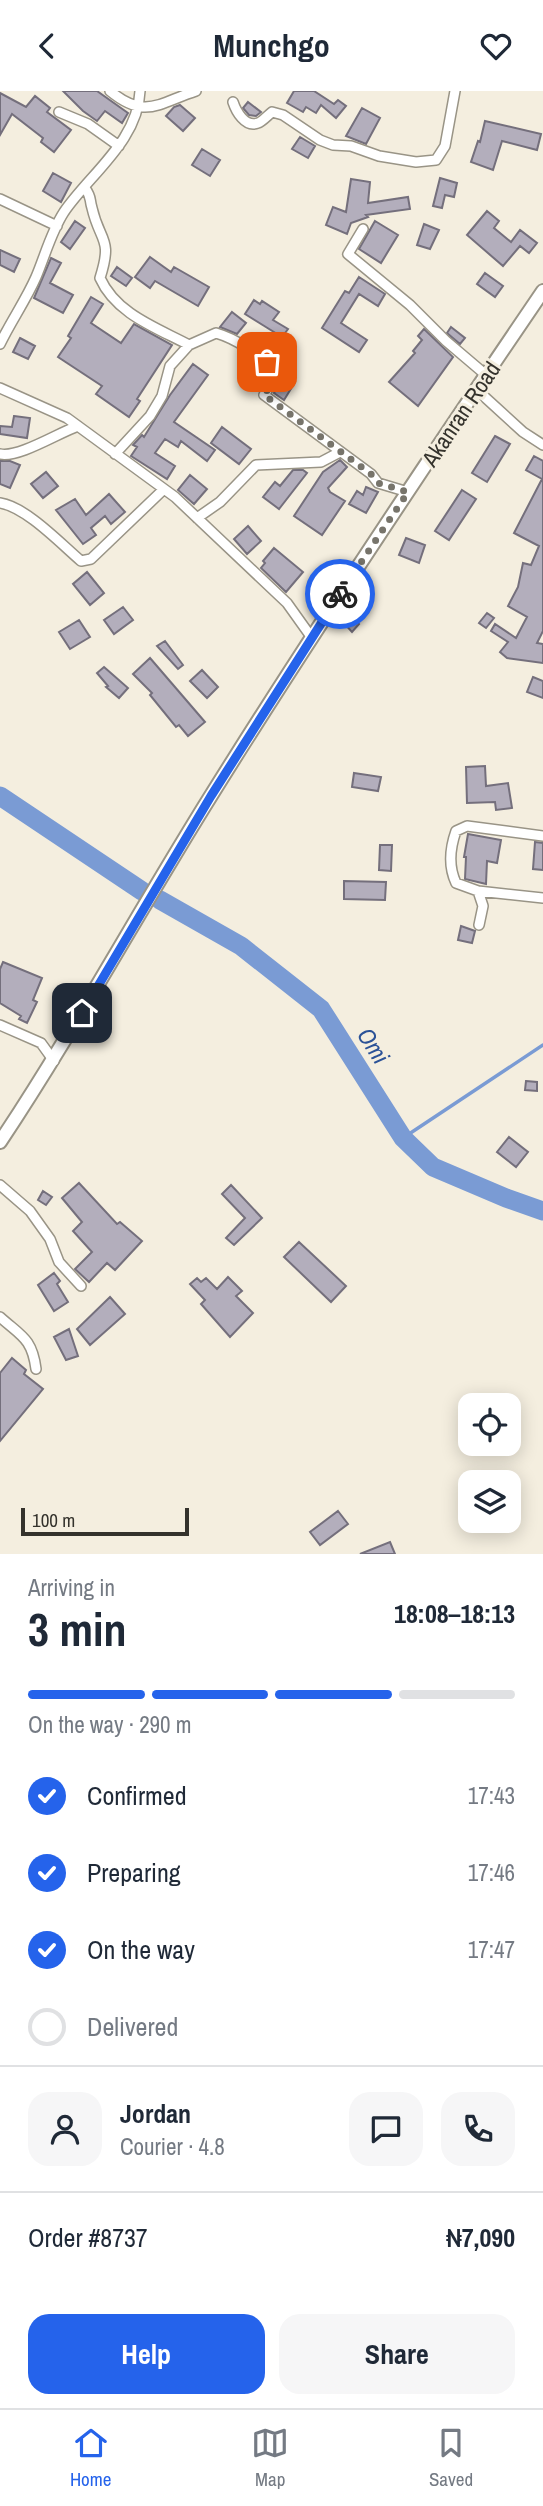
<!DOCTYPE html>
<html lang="en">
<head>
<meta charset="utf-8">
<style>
  :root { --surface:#fff; --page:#f6f6f7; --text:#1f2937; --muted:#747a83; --line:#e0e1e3; --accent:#2563eb }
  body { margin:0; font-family:"Archivo Narrow",sans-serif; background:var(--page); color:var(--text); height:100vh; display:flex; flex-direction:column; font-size:26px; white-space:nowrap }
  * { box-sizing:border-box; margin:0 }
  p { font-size:23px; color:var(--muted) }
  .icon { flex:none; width:38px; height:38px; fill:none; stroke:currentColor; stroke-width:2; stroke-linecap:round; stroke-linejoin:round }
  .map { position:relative; height:1463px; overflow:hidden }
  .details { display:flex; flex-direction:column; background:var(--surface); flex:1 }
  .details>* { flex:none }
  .controls { position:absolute; left:458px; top:1302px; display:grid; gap:14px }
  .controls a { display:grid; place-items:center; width:63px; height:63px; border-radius:14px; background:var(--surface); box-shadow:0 4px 18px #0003; font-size:35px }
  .scale { position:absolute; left:21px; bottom:18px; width:168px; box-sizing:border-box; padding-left:7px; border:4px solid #34322c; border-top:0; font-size:19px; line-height:24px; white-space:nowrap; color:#34322c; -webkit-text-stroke:5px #f4eedf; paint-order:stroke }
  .pin { position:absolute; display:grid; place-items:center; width:60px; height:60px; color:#fff; margin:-30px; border-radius:14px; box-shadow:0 4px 10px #0006 }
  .courier { position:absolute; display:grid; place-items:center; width:70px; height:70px; margin:-35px; border:5px solid #2563eb; border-radius:50%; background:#fff; color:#222; box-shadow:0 2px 9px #0007 }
  .headline em { font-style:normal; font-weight:700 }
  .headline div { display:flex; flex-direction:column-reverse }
  .headline { display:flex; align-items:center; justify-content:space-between; height:119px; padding:0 28px }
  h1 { font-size:46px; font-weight:700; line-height:52px }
  .bar { display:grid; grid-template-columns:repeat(4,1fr); gap:10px 7px; align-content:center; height:84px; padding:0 28px }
  .bar i { height:9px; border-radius:5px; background:var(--line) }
  .bar .on { background:var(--accent) }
  .bar p { grid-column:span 4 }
  .line { display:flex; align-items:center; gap:18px; padding:0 28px; border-top:2px solid var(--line) }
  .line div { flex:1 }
  .round { display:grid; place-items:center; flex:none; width:74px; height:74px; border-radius:21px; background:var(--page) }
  ol { padding:0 28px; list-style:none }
  li { display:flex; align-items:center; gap:21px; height:77px }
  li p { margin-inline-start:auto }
  li .icon { padding:7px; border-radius:50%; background:var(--accent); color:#fff; stroke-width:4 }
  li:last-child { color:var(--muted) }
  li i { width:38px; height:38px; border:4px solid var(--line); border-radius:50% }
  .action { display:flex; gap:14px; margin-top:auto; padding:14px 28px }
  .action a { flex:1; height:80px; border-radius:21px; background:var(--accent); color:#fff; font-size:28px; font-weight:700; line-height:80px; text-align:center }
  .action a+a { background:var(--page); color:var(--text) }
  header { display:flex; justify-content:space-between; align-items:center; height:91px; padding:0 28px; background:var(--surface); font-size:32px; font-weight:700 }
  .tabs { display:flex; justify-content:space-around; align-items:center; height:98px; border-top:2px solid var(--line); background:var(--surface); font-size:19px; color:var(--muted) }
  .tabs a { display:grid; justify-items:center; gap:4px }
  .tabs .on { color:var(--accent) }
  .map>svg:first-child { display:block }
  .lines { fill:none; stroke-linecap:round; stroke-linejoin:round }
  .stream { stroke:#7a9bd4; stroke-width:3.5 }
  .river { stroke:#7a9bd4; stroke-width:19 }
  .building { fill:#b3aebc; stroke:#746f7c; stroke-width:2 }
  .street-casing { stroke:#999486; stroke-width:12 }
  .secondary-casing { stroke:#999486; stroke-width:16 }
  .street { stroke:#fff; stroke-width:9 }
  .secondary { stroke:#fff; stroke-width:12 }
  .done { stroke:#77746b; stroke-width:7; stroke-dasharray:0 12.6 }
  .route { stroke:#2563eb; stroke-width:9 }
  .labels { text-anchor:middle; stroke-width:6; stroke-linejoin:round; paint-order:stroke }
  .street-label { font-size:23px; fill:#34322c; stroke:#f4eedf }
  .water-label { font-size:24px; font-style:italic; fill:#2b5297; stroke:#f4eedf }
</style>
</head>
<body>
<header><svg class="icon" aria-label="back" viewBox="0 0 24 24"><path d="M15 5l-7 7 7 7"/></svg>Munchgo<svg class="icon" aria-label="heart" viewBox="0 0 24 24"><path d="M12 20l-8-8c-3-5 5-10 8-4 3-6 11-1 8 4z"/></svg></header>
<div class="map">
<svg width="543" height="1463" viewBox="0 0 543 1463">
  <rect width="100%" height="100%" fill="#f4eedf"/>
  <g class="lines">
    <path class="stream" d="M403,1047L543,954"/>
    <path class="river" d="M0,705L142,800
      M160,809L241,855L321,918L403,1047L433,1076L506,1107L543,1120"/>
  </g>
  <path class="building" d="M63,0H97L128,22L122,32L105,20L97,30L83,20Z
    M294,0H314L334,13L338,9L346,15L336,27L321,14L316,22L306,16L303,21L287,12Z
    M0,2L26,16L35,5L50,17L47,21L71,39L54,61L41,51L43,47L12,23L0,44Z
    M248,11L261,21L256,25L249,24L243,17Z
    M180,14L195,27L183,40L166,25L174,16Z
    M362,17L380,27L366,53L346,45Z
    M485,30L541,43L537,59L502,50L493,79L471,71L478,50L480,51Z
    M300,46L315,55L308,67L292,58Z
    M202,58L220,69L210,85L192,74Z
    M53,82L71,92L61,111L43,100Z
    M440,87L457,92L454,106L445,104L442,117L433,115Z
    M351,88L370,91L368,112L408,106L410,118L366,124L368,126L351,132L347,143L326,134L333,116L346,121Z
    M487,120L499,130L494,137L511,151L520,139L537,152L529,162L520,155L503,175L467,144Z
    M75,130L85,137L70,158L61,151Z
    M375,130L398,144L381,172L359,158Z
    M424,133L439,139L430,158L417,154Z
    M0,159L20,168L14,181L0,174Z
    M150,166L171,181L174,176L209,196L198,215L155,190L150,197L135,186Z
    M51,167L61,172L50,192L73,204L63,222L34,207Z
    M117,176L132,187L126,195L111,185Z
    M485,182L503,195L495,206L477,193Z
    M359,186L385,203L378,215L359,203L341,232L367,249L359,261L322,237L345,200L349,202Z
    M91,206L103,213L91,232L121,252L134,233L172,254L137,308L140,310L129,326L96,303L102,295L58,266L71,247L68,245Z
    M254,209L260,213L262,210L279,221L273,229L288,238L282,246L245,223Z
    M232,221L246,232L237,243L220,236Z
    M451,236L465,247L460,253L447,242Z
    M424,238L453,266L418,315L389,291L415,262L413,260L422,249L418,245Z
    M20,247L35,255L28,268L13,261Z
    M193,273L208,284L174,331L215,359L207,370L181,350L178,356L165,348L155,362L175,375L167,388L131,365L137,356L133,354L142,344L144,346L170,304Z
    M285,285L295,291L284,309L274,302Z
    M14,325L30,327L27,347L0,343V335L12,336Z
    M222,336L251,358L239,373L211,352Z
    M495,345L510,353L487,391L472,382Z
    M534,365L543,370V540L537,552L543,553V572L507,567L500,561L508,551L491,540L495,533L516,547L527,526L508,515L518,496L523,472L531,474L539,455L514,442L542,388L526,379Z
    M340,369L347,376L328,397L330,401L345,410L322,444L294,425L323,381Z
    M0,370H10L20,374L10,397L0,393Z
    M293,379H303L307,382L279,418L263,406L275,391L280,395Z
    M46,381L58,395L43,407L31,393Z
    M190,384L207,398L194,413L178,399Z
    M366,396L378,401L366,422L349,413L357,400L363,404Z
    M462,399L476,408L449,449L435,440Z
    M109,403L125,421L111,433L105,425L91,437L96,444L83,453L56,419L75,408L86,424Z
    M248,435L261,450L247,463L234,448Z
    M406,447L425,454L419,472L399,464Z
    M274,457L303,481L286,501L261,477L265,472L263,470Z
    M87,481L104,502L90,514L73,493Z
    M123,516L133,529L114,543L104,529Z
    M487,522L494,527L486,537L479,532Z
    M348,523L359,533L352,541L342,530Z
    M79,529L90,546L70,558L59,541Z
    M165,550L183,574L178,578L157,555Z
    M150,567L205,631L188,645L179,634L176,636L150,604L152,602L133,583Z
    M104,576L128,597L119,607L106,596L108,595L97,582Z
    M202,579L218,596L207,607L190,590Z
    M533,586L543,590V607L527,601Z
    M485,675L486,695L508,692L512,717L496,719L495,711L467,712L466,676Z
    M354,682L381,686L378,700L352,696Z
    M468,743L501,749L497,772L487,770L486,793L465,788L466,766H464Z
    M535,751L543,752V779L533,778Z
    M380,754H392L391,780L379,779Z
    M344,790L386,791L385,809L344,808Z
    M461,835L475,840L472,852L458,849Z
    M3,871L42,887L33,909L37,911L27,932L19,928L21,925L0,912V878Z
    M526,990L537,991V1000L525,999Z
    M509,1046L528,1061L516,1076L497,1061Z
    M79,1092L117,1133L120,1131L142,1150L115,1179L107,1172L89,1191L75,1178L92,1161L73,1140L82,1131L62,1107Z
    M231,1094L262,1127L234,1154L226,1147L245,1127L222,1103Z
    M43,1100L52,1106L46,1114L38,1109Z
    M299,1151L346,1195L331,1211L284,1166Z
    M54,1182L60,1190L57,1193L68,1211L54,1220L38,1194Z
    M228,1186L242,1200L236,1205L253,1222L230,1246L201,1213L205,1209L190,1193L197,1187L201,1191L206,1187L217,1198Z
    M110,1206L125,1223L90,1254L77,1238Z
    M69,1238L78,1265L66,1269L54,1246Z
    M12,1267L26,1279L24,1283L43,1298L0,1350V1282Z
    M338,1420L348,1433L320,1454L310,1441Z
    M390,1451L395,1463H360Z"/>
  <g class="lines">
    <g class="street-casing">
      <path id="street" d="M110,0C145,29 159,12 196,0
        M233,11C236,20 245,37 258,32C262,31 268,24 272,21L283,24L320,49L333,54L351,55L379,65L416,71L436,69L445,55L455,0
        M59,21L88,33L119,55
        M85,97C92,107 89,107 92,117C100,152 113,146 100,187C116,223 157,237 189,254
        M0,108L57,135
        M363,138L348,163L410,214L446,250L486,284
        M0,253C11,230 26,209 36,186C45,165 51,141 64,121C90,83 138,50 140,0
        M0,297L67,327L175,406L287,512L312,547
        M477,299L523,341L543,354
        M0,363C19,367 58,342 78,335
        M115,363L150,325L162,305L170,275L189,254L216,242C240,249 259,265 279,281L264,304L371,383L378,392L408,401
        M0,412C26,416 60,452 81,470L91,468L164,398
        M197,427L220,411L256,374L321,371L340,361
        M543,745L467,735L456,740C450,757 448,775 456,792L478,800L543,807
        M478,800L483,815L479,834
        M0,934L41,952L54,970
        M0,1094L30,1120L50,1148L59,1171L81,1195
        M0,1226C21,1245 32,1247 36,1278"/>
    </g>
    <g class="secondary-casing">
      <path id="secondary" d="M0,1051C75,938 140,818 212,703C318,533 430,366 543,200"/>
    </g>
    <use href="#street" class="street"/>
    <use href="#secondary" class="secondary"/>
  </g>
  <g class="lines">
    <path class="done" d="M267,271L279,281L264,304L371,383L378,392L408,401L340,503"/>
    <path class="route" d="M82,922L211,705L340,503"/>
  </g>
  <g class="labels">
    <g class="street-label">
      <text transform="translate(461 323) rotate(-56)" y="8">Akanran Road</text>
    </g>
    <g class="water-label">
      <text transform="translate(373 955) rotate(58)" y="8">Omi</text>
    </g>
  </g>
</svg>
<div class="controls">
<a><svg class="icon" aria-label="locate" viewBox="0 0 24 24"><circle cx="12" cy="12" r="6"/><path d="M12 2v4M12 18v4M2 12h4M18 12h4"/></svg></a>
<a><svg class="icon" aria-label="layers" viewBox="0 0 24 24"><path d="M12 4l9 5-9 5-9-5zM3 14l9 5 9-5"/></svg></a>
</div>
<div class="scale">100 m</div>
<div class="pin" style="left:267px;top:271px;background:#ea580c"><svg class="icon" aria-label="bag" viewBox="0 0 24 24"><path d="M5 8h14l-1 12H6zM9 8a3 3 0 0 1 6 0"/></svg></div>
<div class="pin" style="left:82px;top:922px;background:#1f2937"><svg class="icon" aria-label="home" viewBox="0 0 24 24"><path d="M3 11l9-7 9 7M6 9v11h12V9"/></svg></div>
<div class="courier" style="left:340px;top:503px"><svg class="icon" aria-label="bike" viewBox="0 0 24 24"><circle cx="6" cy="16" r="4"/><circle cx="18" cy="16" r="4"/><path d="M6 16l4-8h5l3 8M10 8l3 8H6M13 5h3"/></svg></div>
</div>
<section class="details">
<div class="headline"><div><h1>3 min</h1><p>Arriving in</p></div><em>18:08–18:13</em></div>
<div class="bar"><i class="on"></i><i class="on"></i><i class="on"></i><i></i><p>On the way · 290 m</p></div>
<ol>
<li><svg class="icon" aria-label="check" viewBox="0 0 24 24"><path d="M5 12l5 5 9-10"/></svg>Confirmed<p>17:43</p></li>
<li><svg class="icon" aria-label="check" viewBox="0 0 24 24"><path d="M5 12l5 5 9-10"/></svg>Preparing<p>17:46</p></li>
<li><svg class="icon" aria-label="check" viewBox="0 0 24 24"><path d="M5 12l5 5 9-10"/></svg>On the way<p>17:47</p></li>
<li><i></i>Delivered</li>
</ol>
<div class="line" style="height:126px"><a class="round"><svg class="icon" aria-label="person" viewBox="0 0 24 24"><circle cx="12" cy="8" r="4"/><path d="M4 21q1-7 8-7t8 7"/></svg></a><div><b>Jordan</b><p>Courier · 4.8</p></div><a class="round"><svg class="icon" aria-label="chat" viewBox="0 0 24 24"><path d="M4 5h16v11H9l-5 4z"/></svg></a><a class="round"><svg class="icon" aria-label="phone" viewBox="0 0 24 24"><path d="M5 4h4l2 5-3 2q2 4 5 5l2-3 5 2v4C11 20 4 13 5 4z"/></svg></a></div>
<div class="line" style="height:91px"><div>Order #8737</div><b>₦7,090</b></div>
<div class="action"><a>Help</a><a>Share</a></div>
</section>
<nav class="tabs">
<a class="on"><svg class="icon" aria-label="home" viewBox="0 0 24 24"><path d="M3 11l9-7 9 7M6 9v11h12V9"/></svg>Home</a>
<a><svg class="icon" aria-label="map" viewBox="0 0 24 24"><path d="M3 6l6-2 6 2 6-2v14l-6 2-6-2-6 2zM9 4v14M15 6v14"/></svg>Map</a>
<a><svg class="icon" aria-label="saved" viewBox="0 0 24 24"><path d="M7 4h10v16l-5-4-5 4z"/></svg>Saved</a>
</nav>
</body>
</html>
